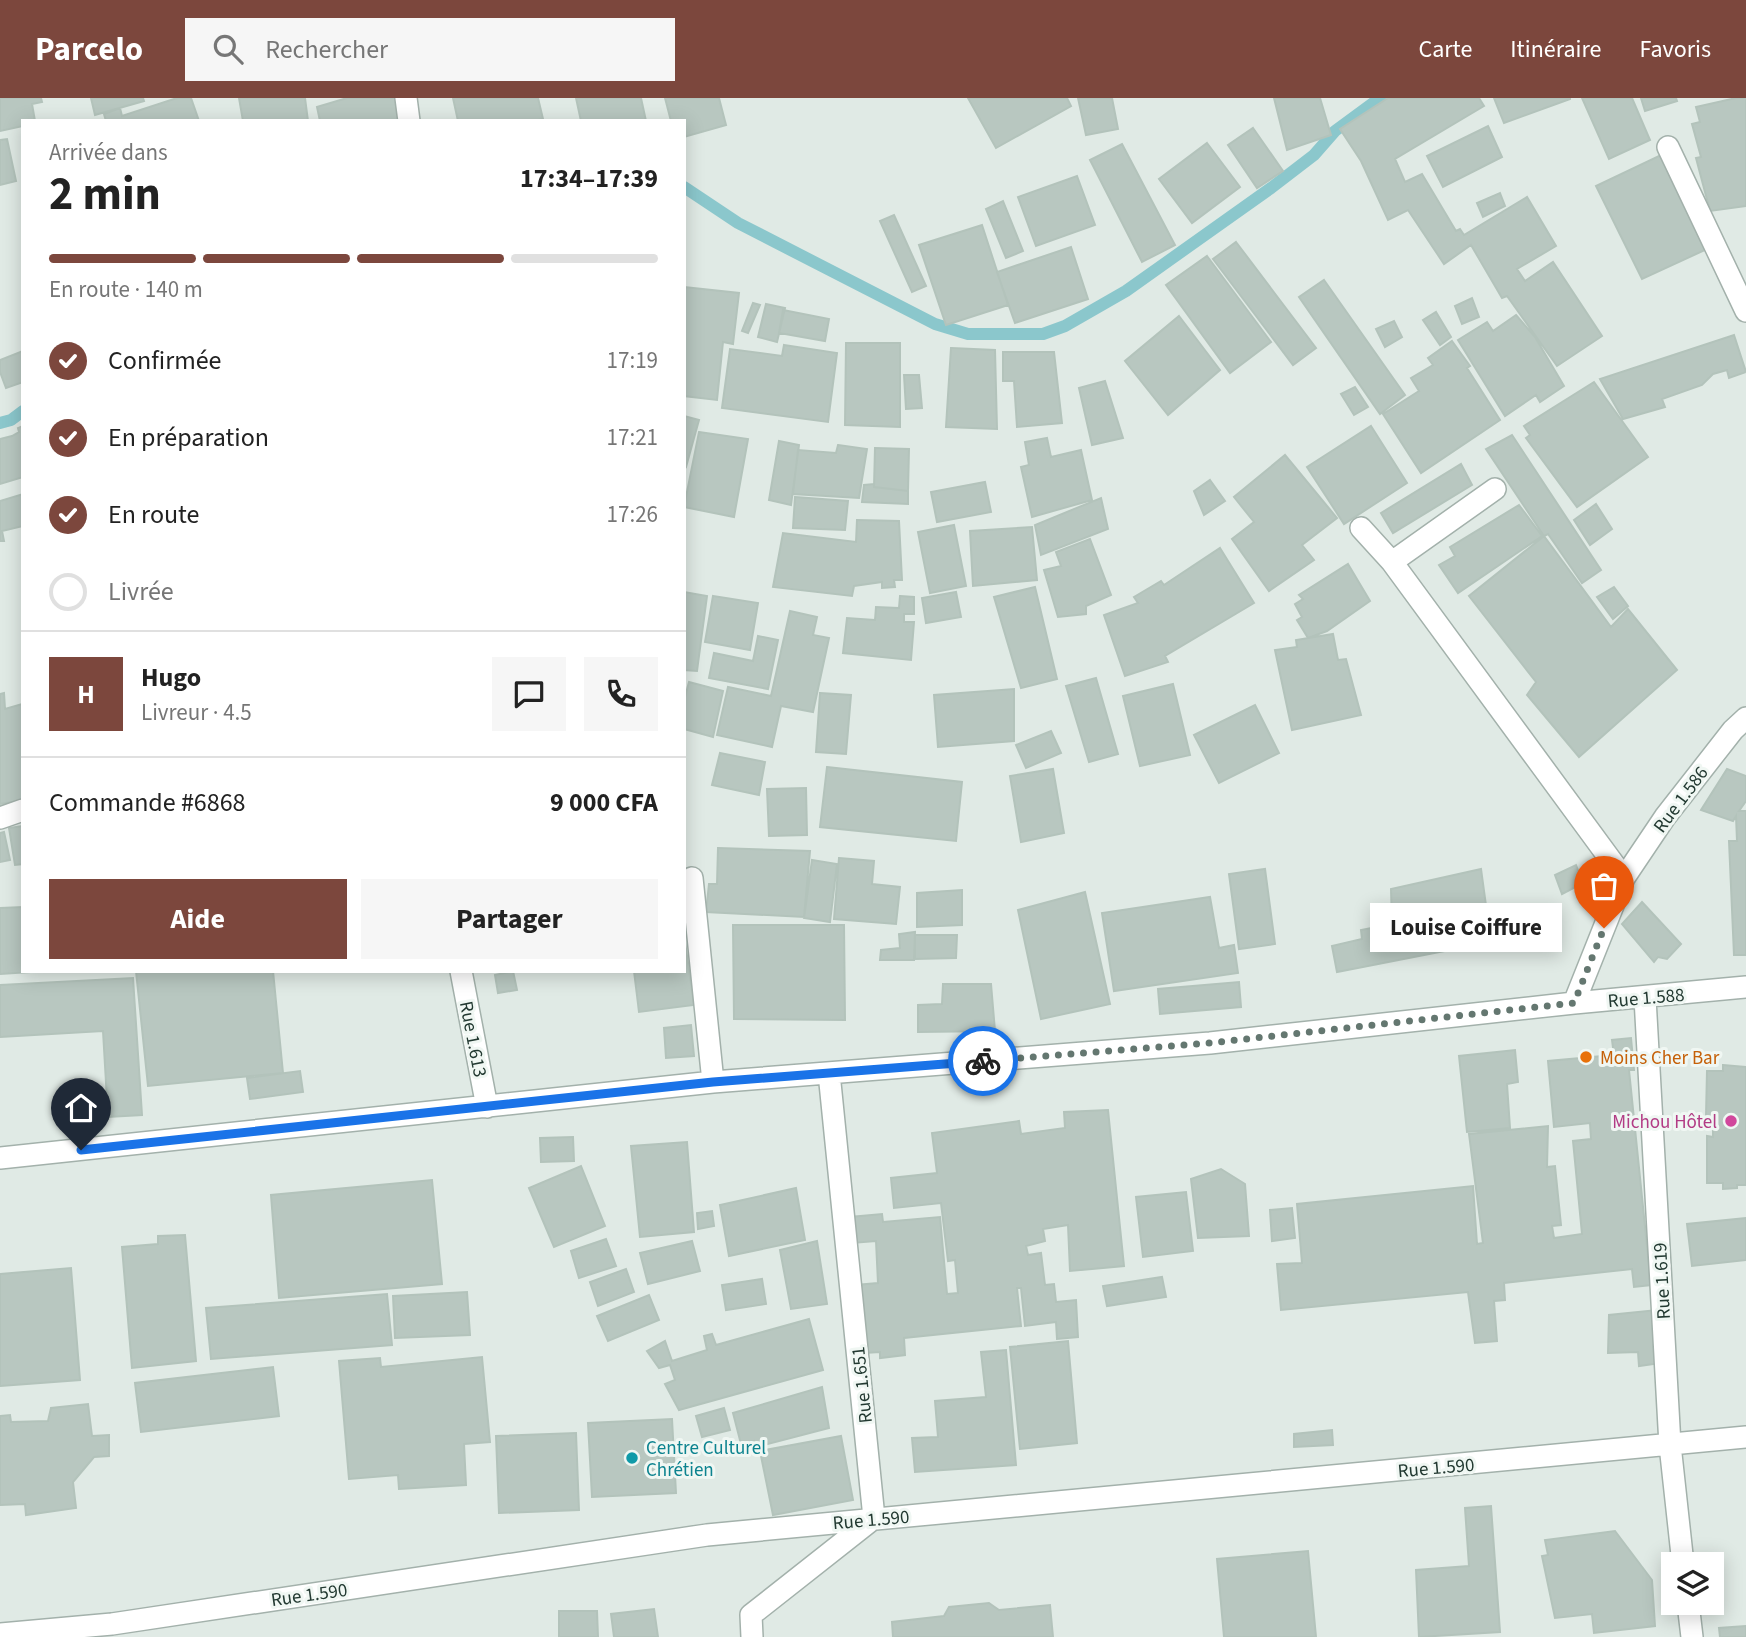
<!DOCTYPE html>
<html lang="fr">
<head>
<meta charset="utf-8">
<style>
  :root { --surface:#fff; --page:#f6f6f6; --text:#222; --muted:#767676; --line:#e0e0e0; --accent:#7c473d }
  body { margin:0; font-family:"Source Sans 3",sans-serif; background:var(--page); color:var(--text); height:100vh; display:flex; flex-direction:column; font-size:26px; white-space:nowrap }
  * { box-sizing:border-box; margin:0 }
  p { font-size:23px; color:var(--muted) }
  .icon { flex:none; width:38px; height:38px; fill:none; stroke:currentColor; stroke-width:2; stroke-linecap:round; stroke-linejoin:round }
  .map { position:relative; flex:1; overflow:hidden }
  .details { position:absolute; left:21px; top:21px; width:665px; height:854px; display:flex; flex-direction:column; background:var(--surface); border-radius:0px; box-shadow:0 4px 18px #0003 }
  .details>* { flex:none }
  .controls { position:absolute; left:1661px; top:1454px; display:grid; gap:14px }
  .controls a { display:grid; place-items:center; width:63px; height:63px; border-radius:0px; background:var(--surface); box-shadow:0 4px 18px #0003; font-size:35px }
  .pin { position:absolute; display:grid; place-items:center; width:60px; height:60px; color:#fff; margin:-72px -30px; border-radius:50% 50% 50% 0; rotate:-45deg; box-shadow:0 0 7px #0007 }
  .pin .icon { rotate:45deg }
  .courier { position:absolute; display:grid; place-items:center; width:70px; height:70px; margin:-35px; border:5px solid #1a73e8; border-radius:50%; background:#fff; color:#222; box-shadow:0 2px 9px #0007 }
  .bubble { position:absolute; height:49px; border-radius:0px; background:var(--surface); box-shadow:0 4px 18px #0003; font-size:23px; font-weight:700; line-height:49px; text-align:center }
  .overview em { font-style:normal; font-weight:700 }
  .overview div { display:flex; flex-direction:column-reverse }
  .overview { display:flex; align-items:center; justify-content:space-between; height:119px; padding:0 28px }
  h1 { font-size:46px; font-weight:700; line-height:52px }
  .bar { display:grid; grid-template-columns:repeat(4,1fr); gap:10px 7px; align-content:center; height:84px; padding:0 28px }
  .bar i { height:9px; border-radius:5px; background:var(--line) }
  .bar .active { background:var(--accent) }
  .bar p { grid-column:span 4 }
  .line { display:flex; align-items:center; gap:18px; padding:0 28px; border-top:2px solid var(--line) }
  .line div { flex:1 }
  .round { display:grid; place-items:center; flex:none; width:74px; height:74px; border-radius:0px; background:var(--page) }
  ol { padding:0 28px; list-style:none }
  li { display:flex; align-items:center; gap:21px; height:77px }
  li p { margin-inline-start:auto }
  li .icon { padding:7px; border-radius:50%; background:var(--accent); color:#fff; stroke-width:4 }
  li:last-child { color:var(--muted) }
  li i { width:38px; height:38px; border:4px solid var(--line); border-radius:50% }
  .cta { display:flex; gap:14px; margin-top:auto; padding:14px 28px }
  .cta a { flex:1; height:80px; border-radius:0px; background:var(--accent); color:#fff; font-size:28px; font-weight:700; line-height:80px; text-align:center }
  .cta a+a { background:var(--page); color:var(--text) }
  header { display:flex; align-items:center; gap:42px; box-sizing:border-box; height:98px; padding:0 35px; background:var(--accent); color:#fff }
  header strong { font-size:33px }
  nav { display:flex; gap:38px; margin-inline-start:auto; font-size:24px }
  .search { width:490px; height:63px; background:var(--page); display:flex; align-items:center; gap:18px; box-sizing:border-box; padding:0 24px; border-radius:0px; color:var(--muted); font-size:26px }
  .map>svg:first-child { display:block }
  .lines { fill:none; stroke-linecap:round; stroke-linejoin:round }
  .stream { stroke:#8bc7cc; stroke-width:12 }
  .building { fill:#b8c7c0; stroke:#b3c3bb; stroke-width:2 }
  .minor-casing { stroke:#a3b1ab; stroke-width:24 }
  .minor { stroke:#fff; stroke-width:21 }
  .done { stroke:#647770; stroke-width:7; stroke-dasharray:0 12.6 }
  .route { stroke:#1a73e8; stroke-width:9 }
  .food-dot { fill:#e8710a; stroke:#f0f7f3; stroke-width:2.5 }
  .hotel-dot { fill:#d1479c; stroke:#f0f7f3; stroke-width:2.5 }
  .culture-dot { fill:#0f9aa8; stroke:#f0f7f3; stroke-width:2.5 }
  .labels { text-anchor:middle; stroke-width:6; stroke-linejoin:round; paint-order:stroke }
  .street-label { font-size:19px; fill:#223931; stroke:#f0f7f3 }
  .food-label { font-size:19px; fill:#c56008; stroke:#f0f7f3; text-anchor:start }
  .hotel-label { font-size:19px; fill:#b23c85; stroke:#f0f7f3; text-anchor:end }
  .culture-label { font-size:19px; fill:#0d838f; stroke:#f0f7f3; text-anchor:start }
</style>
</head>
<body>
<header>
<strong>Parcelo</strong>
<div class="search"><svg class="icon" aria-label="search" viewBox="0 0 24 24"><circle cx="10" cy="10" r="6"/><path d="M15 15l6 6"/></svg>Rechercher</div>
<nav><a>Carte</a><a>Itinéraire</a><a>Favoris</a></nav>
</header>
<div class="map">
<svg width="1746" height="1539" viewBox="0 0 1746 1539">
  <rect width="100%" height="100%" fill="#e0eae5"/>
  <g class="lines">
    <path class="stream" d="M684,89L738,125L935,226L968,236H1043L1065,228L1126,193L1271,90L1314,57L1335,33L1380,0
      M0,325L11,322L23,313"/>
  </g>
  <path class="building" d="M0,0H41L42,4L32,6L35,23H23V28L0,33Z
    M91,0H143L144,3L95,17Z
    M177,0H191L199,23H106L104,16L120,10L122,18Z
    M239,0H305L308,23H243Z
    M347,0H398L404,23H320L317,9Z
    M453,0H538L543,21L534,23H458Z
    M576,0H641L646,23H581Z
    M665,0H719L726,27L684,39V23H671Z
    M968,0H1067L1071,8L996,50Z
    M1078,0H1112L1118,31L1086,37Z
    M1274,0H1320L1331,37L1287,52Z
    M1388,0H1479L1484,8L1395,61L1405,84L1422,76L1456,133L1460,131L1464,137L1527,99L1556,148L1517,171L1525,183L1553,164L1602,238L1557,268L1507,198L1502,200L1471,147L1444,166L1408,112L1388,122L1361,63L1340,31Z
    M1494,0H1570V1L1504,25Z
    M1582,0H1632L1650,42L1609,61Z
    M1641,0H1676L1677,3L1645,13Z
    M1736,0H1746V108L1710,113L1696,60L1701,59L1692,26L1700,24L1696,9Z
    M1488,28L1502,59L1443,89L1427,58Z
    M1253,30L1283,73L1257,90L1228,47Z
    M7,41L16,83L0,87V42Z
    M1207,45L1240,89L1192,125L1159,81Z
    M1122,46L1175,147L1142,164L1090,62Z
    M1661,57L1707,151L1642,181L1596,88Z
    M1077,78L1095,127L1036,148L1018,99Z
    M1500,95L1505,108L1483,119L1477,105Z
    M1003,103L1023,153L1006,160L986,111Z
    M894,117L926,188L912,194L880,123Z
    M982,127L1008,207L946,227L919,147Z
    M1236,144L1316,250L1293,267L1213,161Z
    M1071,149L1088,201L1015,225L997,174Z
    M1207,158L1271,244L1230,275L1166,187Z
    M1324,182L1405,297L1380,316L1299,199Z
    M684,189L739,195L733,246L723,244L717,302L684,298Z
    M1472,200L1479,219L1462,226L1455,208Z
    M753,205L760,207L748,235L742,233Z
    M766,206L785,210L777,244L758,239Z
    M783,212L829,221L825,243L779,235Z
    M1436,214L1451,239L1440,247L1423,222Z
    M1516,217L1535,239L1564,288L1540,304L1536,297L1505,318L1458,242L1487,224L1493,233Z
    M1179,218L1220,272L1168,317L1125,263Z
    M1394,223L1402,239L1385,249L1376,231Z
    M1734,237L1746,274L1729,280L1727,272L1713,276L1702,287L1662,301L1665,309L1623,321L1600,281Z
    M1452,243L1470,268L1467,270L1500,322L1421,375L1383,316L1419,293L1411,280L1433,267L1428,260Z
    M846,245H900V329L845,327Z
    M784,247L837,255L828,324L722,310L730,251L782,258Z
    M951,250L995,252L997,331L946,329Z
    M23,253V284L6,290L0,274V262Z
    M1003,254H1054L1062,325L1017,329L1014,283H1003Z
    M904,277H919L922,310L906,311Z
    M1105,283L1123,340L1092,347L1079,290Z
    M1594,284L1648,359L1577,409L1526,340L1530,337L1524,328Z
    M1355,289L1368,309L1354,317L1341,296Z
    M684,318L699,322L686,369L684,368Z
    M23,328V379L0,386V341L12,338L19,334L18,330Z
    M1371,328L1407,385L1344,426L1307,369Z
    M699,334L748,341L734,419L684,409Z
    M1512,337L1601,472L1582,485L1548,436L1544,438L1611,529L1628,511L1677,572L1579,659L1527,597L1536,584L1469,498L1544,438L1486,351Z
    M1047,340L1051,359L1081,352L1092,402L1032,419L1021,369L1029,367L1025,344Z
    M779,343L799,347L791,407L769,402Z
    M838,347L867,351L859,400L793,396L798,352L836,355Z
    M875,350L909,351L908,393L874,389Z
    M1285,357L1337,420L1302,447L1314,462L1269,493L1232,441L1254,424L1234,399Z
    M1461,366L1472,387L1393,435L1381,415Z
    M1210,382L1225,403L1204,417L1194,393Z
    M985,384L991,414L937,424L931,394Z
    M874,386V389L908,393V406L862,404L864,387Z
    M23,396V428L2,433L4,443H0V403Z
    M795,399L848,403L845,432L793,430Z
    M1101,400L1108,431L1041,457L1035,427Z
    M1596,406L1612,431L1590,447L1574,422Z
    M1519,407L1542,438L1458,495L1439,467L1455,458L1450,449Z
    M857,422L899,423L902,482H894L895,489L882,490V484L854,488L852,498L773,489L783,435L856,444Z
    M954,427L966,488L930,495L918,434Z
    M1032,429L1037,482L973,488L970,433Z
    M1090,441L1111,497L1086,508V516L1058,519L1044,472L1061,468L1056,454Z
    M1220,450L1254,505L1165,558L1168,564L1125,578L1104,517L1138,505L1134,499L1161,483L1164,487Z
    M1348,466L1370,503L1327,533L1308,540L1297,522L1302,519L1295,506L1303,501L1299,497Z
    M1035,489L1057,581L1021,590L994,499Z
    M1614,489L1628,508L1613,521L1597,499Z
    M684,494L707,498L697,573L684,572Z
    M956,494L961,519L926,525L922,500Z
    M713,498L758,505L750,552L705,544Z
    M900,498L914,499V516H904V524H914L911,562L843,555L847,520L875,522L876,509L899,510Z
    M790,513L817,519L813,537L829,540L813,614L781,608L772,649L717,637L728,589L771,598Z
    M1333,536L1338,562L1346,561L1361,617L1292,632L1275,552L1297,549L1296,542Z
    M758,538L778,542L768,591L709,580L714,555L753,563Z
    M1096,580L1118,656L1089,664L1066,588Z
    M689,584L723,593L713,639L684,631V603Z
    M1173,586L1190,657L1140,668L1123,598Z
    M1014,591V643L938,649L934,597Z
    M4,595L5,611L22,606L23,702L0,706V596Z
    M820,595L851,597L846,656L816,654Z
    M1255,607L1279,655L1219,685L1194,637Z
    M1051,633L1061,655L1026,670L1016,647Z
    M720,655L765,664L759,697L712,687Z
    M827,669L962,684L956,743L820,729Z
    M1053,671L1064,735L1021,744L1010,678Z
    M1727,671L1746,678V703L1739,713H1746V857H1734L1729,743H1737L1736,718L1733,723L1701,712Z
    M806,690L807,737L769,738L767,691Z
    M23,728V766L15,767L9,730Z
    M4,734L10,762L0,764V735Z
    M718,750L810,753L804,819L706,814L709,786H717Z
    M839,760L874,763L872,786L900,789L896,826L834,821Z
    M812,762L837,766L830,824L804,820Z
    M1576,767L1583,785L1562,796L1555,777Z
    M1265,771L1275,846L1239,851L1229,776Z
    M1481,771L1491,844L1337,874L1332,848L1362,841L1361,832L1392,826L1391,791Z
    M962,792V827L917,829V795Z
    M1085,794L1110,906L1041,921L1018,812Z
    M1210,799L1219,850L1234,847L1238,875L1114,893L1102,815Z
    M1642,804L1681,846L1667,861L1658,859L1654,864L1622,826Z
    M23,809V873H46L0,876V810Z
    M733,827H844L845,922L734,921Z
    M915,834L914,862H880L881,852L900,850L899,836Z
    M684,837L694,907L639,914L634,873H684Z
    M915,837H957L956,860L915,861Z
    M136,873H273L283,975L148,988Z
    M513,873L517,892L498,895L495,877Z
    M133,880L142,1017L108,1019L103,933L0,939V887Z
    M1239,884L1241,909L1160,916L1158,891Z
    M943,886H991L995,933L918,934V907L942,906Z
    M691,927L694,958L666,960L664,930Z
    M1631,940L1634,972H1629L1651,1187L1634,1189L1632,1171L1504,1185L1505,1202L1494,1203L1497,1243L1475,1245L1468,1194L1281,1212L1277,1166L1302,1165L1297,1106L1473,1088L1477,1146L1483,1145L1469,1036L1548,1028L1547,1069L1555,1068L1561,1127L1552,1128L1554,1140L1582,1136L1573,1043L1591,1041L1590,1025L1554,1029L1548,963L1614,957L1612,942Z
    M1515,952L1518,984L1507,986L1510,1030L1467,1034L1459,958Z
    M1723,967L1746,969V1087H1737V1090L1723,1091V1085H1707V1038L1713,1039V1018H1706L1707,973H1723Z
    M300,973L303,994L250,1001L247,980Z
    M1108,1012L1124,1168L1070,1173L1068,1127L1043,1131L1045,1143L1026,1148L1028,1157L1041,1155L1045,1187L1054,1186L1056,1204L1076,1202L1078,1239L1057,1241L1056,1224L1025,1228L1021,1190H1017L1021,1228L904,1240L905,1257L880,1260V1254L865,1255L856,1187L878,1185L876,1143L852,1145L850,1119L882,1116L883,1124L940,1119L947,1196L958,1195L955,1162L948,1163L941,1105L894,1110L891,1080L937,1075L932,1035L1019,1023L1021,1036L1065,1030L1064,1014Z
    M573,1039L574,1063L541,1064L540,1040Z
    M687,1044L694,1134L640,1139L631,1048Z
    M581,1068L605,1128L554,1149L529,1090Z
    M1221,1071L1245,1086L1249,1138L1198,1140L1191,1081Z
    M432,1082L442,1186L279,1200L271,1097Z
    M796,1090L805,1142L729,1158L720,1107Z
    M1186,1094L1193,1153L1143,1159L1136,1099Z
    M1292,1110L1295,1140L1272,1143L1270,1112Z
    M712,1113L714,1128L698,1131L697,1115Z
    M1746,1120V1162L1692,1168L1687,1126Z
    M185,1137L196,1263L132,1270L122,1149L158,1146V1138Z
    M606,1141L616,1168L579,1180L571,1153Z
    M692,1143L700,1173L648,1186L640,1155Z
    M817,1143L827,1206L791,1211L780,1152Z
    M71,1170L80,1282L0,1288V1176Z
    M626,1171L634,1194L598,1208L590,1184Z
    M1162,1179L1166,1199L1107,1208L1103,1188Z
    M762,1181L766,1206L726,1212L722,1187Z
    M467,1194L470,1237L395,1240L393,1198Z
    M387,1196L392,1247L211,1261L206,1210Z
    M649,1197L659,1222L608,1243L597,1218Z
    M1657,1212L1661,1265L1639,1268L1638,1254L1608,1255L1609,1217Z
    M809,1221L823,1272L679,1312L665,1286L675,1282L670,1267L659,1270L647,1253L665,1243L672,1263L707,1252L704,1238L712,1236L716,1247Z
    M1068,1243L1077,1345L1020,1351L1010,1249Z
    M1006,1252L1016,1367L915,1374L912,1340L938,1339L935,1303L986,1299L981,1254Z
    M482,1259L490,1344L464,1346L466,1387L399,1391L398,1377L349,1381L339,1263L380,1260L381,1269Z
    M273,1269L279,1318L141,1334L135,1285Z
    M822,1289L829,1330L756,1349L754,1343L741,1346L733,1315Z
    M88,1306L92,1338L109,1337V1358L94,1359L73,1384L76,1410L26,1417L25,1406L0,1407V1318L10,1317L11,1324L48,1323L51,1310Z
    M724,1310L730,1332L702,1339L696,1318Z
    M672,1321L676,1395L592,1399L588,1325Z
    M1332,1332L1333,1347L1294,1349V1336Z
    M576,1335L579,1412L499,1415L496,1338Z
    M841,1338L853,1402L773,1417L760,1353Z
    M1491,1408L1500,1534L1419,1539L1416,1472L1469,1468L1465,1410Z
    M1615,1433L1652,1482L1655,1528L1594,1535L1592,1516L1555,1520L1542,1458L1548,1457L1545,1442Z
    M1308,1453L1316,1539H1224L1217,1461Z
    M989,1505L999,1512L1050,1507L1053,1539H893L892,1524L944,1518L949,1509Z
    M654,1511L658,1539H614L611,1516Z
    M559,1513H597L598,1539H559Z
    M1746,1528V1539H1720L1719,1530Z"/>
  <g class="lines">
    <g class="minor-casing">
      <path id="minor" d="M406,0L409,23
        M1668,49L1746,213
        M1361,430L1392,464L1624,780
        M1392,464L1495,391
        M0,720L23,712
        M692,780L713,984
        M461,873L487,1009
        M1645,900L1670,1347L1683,1466
        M1574,905L1624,780L1665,719L1733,632L1746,620
        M0,1060L713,984L1210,945L1574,905L1746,889
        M1688,1505L1692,1539
        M0,1536L112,1526L707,1437L1746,1339
        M752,1539L751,1517L874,1420L829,975"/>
    </g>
    <use href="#minor" class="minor"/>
  </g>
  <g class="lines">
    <path class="done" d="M983,963L1210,945L1574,905L1604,830"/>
    <path class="route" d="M81,1052L713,984L983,963"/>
  </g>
  <circle class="food-dot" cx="1586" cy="959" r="7"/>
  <circle class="hotel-dot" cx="1731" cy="1023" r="7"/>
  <circle class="culture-dot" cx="632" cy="1360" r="7"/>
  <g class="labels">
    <g class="street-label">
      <text transform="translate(1680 701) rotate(-53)" y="7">Rue 1.586</text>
      <text transform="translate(1646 899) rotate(-5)" y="7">Rue 1.588</text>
      <text transform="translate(474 941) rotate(79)" y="7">Rue 1.613</text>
      <text transform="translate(1661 1183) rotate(-93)" y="7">Rue 1.619</text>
      <text transform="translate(861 1287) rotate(-96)" y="7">Rue 1.651</text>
      <text transform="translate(1436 1369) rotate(-5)" y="7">Rue 1.590</text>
      <text transform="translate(871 1421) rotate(-5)" y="7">Rue 1.590</text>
      <text transform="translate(309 1496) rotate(-8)" y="7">Rue 1.590</text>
    </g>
    <g class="food-label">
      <text x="1600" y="966">Moins Cher Bar</text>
    </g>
    <g class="hotel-label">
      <text x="1717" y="1030">Michou Hôtel</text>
    </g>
    <g class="culture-label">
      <text x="646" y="1356">Centre Culturel<tspan x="646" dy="22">Chrétien</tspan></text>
    </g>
  </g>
</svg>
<div class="controls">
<a><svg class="icon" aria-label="layers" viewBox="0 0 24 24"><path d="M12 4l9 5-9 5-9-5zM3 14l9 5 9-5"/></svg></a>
</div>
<div class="pin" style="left:1604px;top:830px;background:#ea580c"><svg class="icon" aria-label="bag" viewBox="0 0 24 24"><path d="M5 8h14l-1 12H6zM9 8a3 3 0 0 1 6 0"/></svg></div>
<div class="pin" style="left:81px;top:1052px;background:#1f2937"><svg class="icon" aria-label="home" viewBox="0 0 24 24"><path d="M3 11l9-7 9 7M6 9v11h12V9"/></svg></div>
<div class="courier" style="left:983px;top:963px"><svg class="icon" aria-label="bike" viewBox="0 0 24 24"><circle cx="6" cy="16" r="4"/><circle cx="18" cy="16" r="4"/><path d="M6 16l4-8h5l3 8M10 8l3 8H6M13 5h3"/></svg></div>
<div class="bubble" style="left:1370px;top:805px;width:192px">Louise Coiffure</div>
<section class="details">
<div class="overview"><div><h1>2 min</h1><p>Arrivée dans</p></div><em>17:34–17:39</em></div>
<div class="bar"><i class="active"></i><i class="active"></i><i class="active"></i><i></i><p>En route · 140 m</p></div>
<ol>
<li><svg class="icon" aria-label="check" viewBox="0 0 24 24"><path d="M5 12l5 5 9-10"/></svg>Confirmée<p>17:19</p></li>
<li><svg class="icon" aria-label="check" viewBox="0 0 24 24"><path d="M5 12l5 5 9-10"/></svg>En préparation<p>17:21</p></li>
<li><svg class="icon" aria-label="check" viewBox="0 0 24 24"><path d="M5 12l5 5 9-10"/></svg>En route<p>17:26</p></li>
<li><i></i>Livrée</li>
</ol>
<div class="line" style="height:126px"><b class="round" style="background:var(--accent);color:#fff">H</b><div><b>Hugo</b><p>Livreur · 4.5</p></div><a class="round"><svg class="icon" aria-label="chat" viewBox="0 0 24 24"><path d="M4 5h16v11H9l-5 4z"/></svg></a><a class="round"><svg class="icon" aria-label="phone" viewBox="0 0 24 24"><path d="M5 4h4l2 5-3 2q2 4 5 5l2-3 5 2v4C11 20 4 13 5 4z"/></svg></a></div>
<div class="line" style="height:91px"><div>Commande #6868</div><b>9 000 CFA</b></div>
<div class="cta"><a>Aide</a><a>Partager</a></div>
</section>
</div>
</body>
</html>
